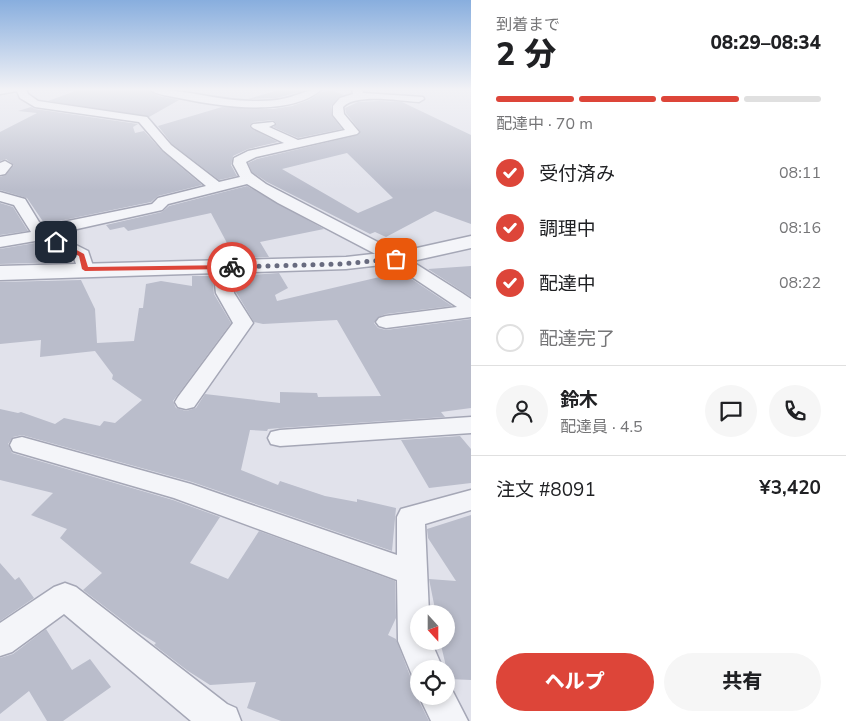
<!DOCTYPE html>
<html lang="ja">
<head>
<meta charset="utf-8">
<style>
  :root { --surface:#fff; --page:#f6f6f6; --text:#202124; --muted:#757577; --line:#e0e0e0; --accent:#dd4539 }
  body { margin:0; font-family:"Nunito Sans","Noto Sans JP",sans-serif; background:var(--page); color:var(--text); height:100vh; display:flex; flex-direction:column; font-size:19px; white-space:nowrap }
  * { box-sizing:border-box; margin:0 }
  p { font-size:16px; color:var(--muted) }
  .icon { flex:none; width:28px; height:28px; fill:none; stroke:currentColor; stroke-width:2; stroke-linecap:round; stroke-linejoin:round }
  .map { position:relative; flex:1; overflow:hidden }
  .drawer { display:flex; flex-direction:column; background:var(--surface); width:375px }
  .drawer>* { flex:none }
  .needle { width:32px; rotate:159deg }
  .tools { position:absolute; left:410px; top:605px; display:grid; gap:10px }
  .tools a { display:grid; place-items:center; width:45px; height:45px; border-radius:50%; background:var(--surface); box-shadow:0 2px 8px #0003; font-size:25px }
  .pin { position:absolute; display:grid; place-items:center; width:42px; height:42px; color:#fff; margin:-21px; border-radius:10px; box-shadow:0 2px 8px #0006 }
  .courier { position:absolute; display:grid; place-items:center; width:50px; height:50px; margin:-25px; border:4px solid #dd4539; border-radius:50%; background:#fff; color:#222; box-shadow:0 1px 6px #0007 }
  .overview em { font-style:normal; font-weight:800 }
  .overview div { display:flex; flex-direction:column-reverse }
  .overview { display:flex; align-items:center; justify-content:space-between; height:85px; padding:0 25px }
  h1 { font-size:32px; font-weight:800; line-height:38px }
  .bar { display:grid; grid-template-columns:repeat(4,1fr); gap:8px 5px; align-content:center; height:60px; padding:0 25px }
  .bar i { height:6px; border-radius:4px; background:var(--line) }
  .bar .on { background:var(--accent) }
  .bar p { grid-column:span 4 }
  .line { display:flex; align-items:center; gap:12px; padding:0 25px; border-top:1px solid var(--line) }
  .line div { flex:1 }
  .round { display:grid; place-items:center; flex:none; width:52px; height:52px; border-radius:26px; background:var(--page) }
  ol { padding:0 25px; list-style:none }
  li { display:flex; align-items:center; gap:15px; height:55px }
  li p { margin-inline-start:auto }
  li .icon { padding:5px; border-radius:50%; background:var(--accent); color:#fff; stroke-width:4 }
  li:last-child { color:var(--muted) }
  li i { width:28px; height:28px; border:2px solid var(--line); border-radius:50% }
  .button { display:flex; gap:10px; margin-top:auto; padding:10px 25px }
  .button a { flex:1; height:58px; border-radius:30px; background:var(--accent); color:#fff; font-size:20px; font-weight:800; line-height:58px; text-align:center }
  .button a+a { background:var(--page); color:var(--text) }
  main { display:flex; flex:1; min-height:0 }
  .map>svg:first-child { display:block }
  .building { fill:#babdcb; fill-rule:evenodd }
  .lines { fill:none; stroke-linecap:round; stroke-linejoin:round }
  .minor-casing { stroke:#a5a7b6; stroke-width:3 }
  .tertiary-casing { stroke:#a5a7b6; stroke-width:3 }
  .minor { fill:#f4f5f9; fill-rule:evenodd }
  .tertiary { fill:#f4f5f9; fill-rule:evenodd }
  .route { fill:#dd4539 }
  .done { stroke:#686b7f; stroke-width:5; stroke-dasharray:0 9 }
</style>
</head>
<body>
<main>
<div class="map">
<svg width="471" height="721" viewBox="0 0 471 721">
  <rect width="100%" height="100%" fill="#e1e2eb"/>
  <path class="building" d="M81,89H147L159,96L179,100L149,117L48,101Z
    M282,89L302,91L277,98L248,99Z
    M333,91L344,95L339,97L331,106L332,116L342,129L298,138L273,127L277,124L273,120L253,122L249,126L252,129L278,142L248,149L233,156L231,165L237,176L219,180L172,144L158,126L222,107L273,109L292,106L309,100L321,92Z
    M379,101L402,102L471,135V224L435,211L386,237L375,232L370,234L267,182L252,172L248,163L257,159L358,135L360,131L346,113L345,108L358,102ZM347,153L393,198L358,213L282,169Z
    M31,107L35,109L138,124L133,127L135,133L144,131L162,151L202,185L158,196L151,202L59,221L46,226L27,198L0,190V177L6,175L14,165L6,159L0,161V132L37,113L18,111Z
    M247,186L324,229L260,242L269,257L235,258L211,213L128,231L124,227L110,230L106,225L162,212L169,206Z
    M0,203L13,207L28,231L0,235Z
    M41,242L65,255L64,262L0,264V249Z
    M471,266V297L428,269Z
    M401,272L452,306L386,314L378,317L374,323L378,328L386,330L471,319V408L441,412L445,417L280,428L268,429L267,431L250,430L241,470L278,485L280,481L325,496L357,502V499L396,508L392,551L192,482L22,435L13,437L8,444L12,453L173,500L220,517L190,563L228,579L259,531L395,581L396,618L388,635L396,639L412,681L419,687L417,697L429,721H281L247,708L256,682L210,685L188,671L154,645L156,643L135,630L83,590L102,573L60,538L67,529L31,515L53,493L0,480V409L18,413L21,412L55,424L64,418L100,426L104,421L115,423L142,400L112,379L113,375L95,351L40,357L41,340L0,344V282L81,280L95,309L97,343L134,341L139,308H143L146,284L161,281L192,286V276H212L214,294L231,323L173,401L176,408L186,411L196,408L205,394L280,403V392L317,393L318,397L381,396L337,320L263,324L254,322L236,292L234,276L279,273L288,288L275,295L277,301Z
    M460,436L471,449V483L429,488L401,440Z
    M471,515V680L449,679L440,641H446V614H436L429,579L456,581L428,538L427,529Z
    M0,563L15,580L19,577L34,598L0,621Z
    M46,629L72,670L90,659L111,687L63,721H47L29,691L0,714V658L13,654Z"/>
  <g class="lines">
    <g class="minor-casing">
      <path id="minor" d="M0,89H26L28,94L38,101L147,117L171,145L219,182L240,177L233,164L234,158L248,151L284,143L253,128L251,126L253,124L273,122L275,124L269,127L298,140L345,130L333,115V106L340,98L353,94L352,89H362L363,93L423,97L424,99L419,102C400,101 356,93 343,107L344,114L359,132L357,134L256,157L246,162L251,173L266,184L397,252L462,293L471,299V317L386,328L379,326L376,322L379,318L386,316L457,307L385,259L278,203L247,184L168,204L162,210L68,231L56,235L88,251L94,269L91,273L85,274L79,273L74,258L41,240L0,247V237L31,232L14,205L0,201V192L25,199L39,222L45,228L63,222L152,204L158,198L206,186L163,150L139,122L35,107L20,98L17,91L0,94Z
        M149,89C186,89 221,102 257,101C270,101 284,100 296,95C306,92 311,89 322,89C290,118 217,106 179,98C169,96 157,95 149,89Z
        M5,161L12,165L5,174L0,175V163Z
        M222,262L228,263L231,267L234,293L253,323L194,407L186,409L178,407L175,402L178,397L233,323L216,293L213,267L216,263Z
        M471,417V433L280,446L271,444L268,438L271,432L280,430Z
        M22,437L191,484L397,555V517L401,509L471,490V510L425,524L429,614H419V641H431L443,669H419V682L414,680L398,641L397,580L174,498L13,451L10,445L13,439Z
        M65,583L76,587L227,704L236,708L241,721H191L64,614L12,652L0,656V623L54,587Z
        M446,683L449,684L468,721H431L419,696H446Z"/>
    </g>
    <g class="tertiary-casing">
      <path id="tertiary" d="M471,236V248L408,262L346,269L0,280V266L346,257L408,250Z"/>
    </g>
    <use href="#minor" class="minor"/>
    <use href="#tertiary" class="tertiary"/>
  </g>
  <linearGradient id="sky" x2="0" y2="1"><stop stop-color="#88aede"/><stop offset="0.47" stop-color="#f2f2f6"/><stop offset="1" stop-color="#f2f2f6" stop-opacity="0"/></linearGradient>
  <rect width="471" height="190" fill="url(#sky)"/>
  <path class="route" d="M54,240H58L84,254L88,267L232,265L236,267L232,269L85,271L82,269L79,256L54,243Z"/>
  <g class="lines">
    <path class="done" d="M232,267L340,264L396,259"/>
  </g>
</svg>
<div class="tools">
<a><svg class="needle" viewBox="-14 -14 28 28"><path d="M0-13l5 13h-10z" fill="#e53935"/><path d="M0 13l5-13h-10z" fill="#757577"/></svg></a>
<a><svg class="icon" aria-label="locate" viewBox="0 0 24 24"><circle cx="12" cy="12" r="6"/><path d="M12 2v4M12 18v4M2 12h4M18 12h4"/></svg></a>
</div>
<div class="pin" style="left:396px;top:259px;background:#ea580c"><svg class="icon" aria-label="bag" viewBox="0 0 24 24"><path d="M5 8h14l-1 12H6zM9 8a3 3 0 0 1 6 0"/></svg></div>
<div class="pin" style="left:56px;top:242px;background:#1f2937"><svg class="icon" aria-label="home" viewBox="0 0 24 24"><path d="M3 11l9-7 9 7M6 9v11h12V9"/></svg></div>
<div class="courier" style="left:232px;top:267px"><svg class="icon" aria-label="bike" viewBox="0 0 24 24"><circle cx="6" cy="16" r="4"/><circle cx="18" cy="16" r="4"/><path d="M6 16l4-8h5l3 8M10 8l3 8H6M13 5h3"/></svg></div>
</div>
<section class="drawer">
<div class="overview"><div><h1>2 分</h1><p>到着まで</p></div><em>08:29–08:34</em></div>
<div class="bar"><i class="on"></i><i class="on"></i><i class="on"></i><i></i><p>配達中 · 70 m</p></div>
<ol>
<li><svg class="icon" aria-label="check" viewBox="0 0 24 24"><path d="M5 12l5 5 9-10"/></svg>受付済み<p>08:11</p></li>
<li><svg class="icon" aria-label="check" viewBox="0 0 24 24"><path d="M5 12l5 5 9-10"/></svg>調理中<p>08:16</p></li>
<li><svg class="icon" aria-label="check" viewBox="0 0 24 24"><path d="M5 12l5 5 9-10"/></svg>配達中<p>08:22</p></li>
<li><i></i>配達完了</li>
</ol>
<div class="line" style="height:90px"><a class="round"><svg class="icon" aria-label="person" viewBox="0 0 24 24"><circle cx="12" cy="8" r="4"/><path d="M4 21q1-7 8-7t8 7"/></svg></a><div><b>鈴木</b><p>配達員 · 4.5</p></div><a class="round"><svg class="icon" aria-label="chat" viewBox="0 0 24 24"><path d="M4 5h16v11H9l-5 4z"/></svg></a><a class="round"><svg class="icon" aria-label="phone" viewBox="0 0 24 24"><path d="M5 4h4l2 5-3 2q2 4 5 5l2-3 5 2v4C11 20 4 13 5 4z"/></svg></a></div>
<div class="line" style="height:65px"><div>注文 #8091</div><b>¥3,420</b></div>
<div class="button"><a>ヘルプ</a><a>共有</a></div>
</section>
</main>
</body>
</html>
